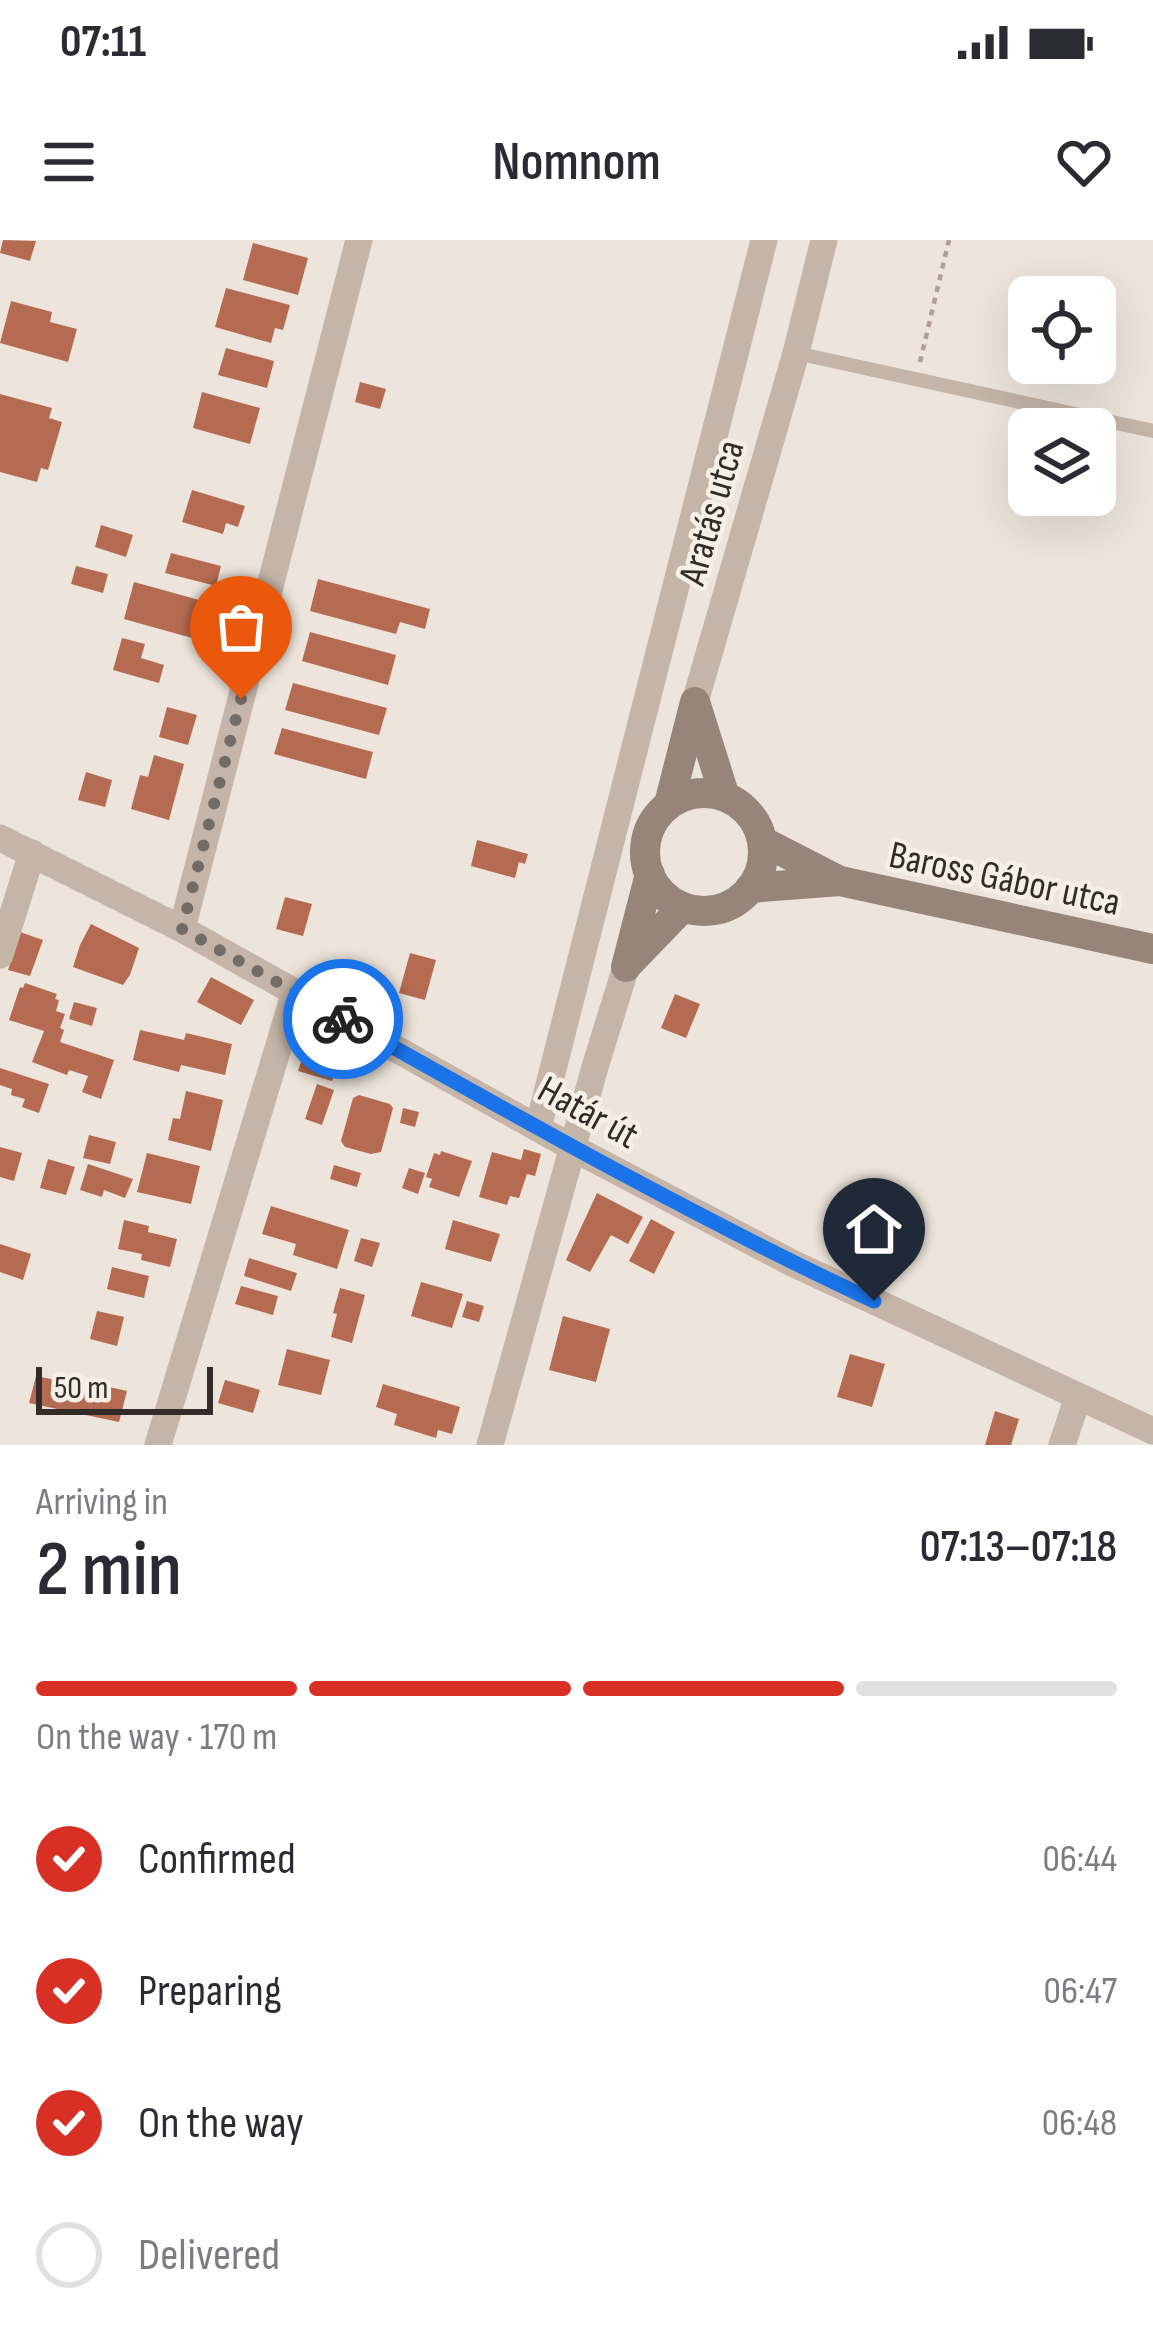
<!DOCTYPE html>
<html lang="en">
<head>
<meta charset="utf-8">
<style>
  :root { --surface:#fff; --page:#f2f2f3; --text:#2b2b33; --muted:#7c7c81; --line:#e1e1e2; --accent:#d93025 }
  body { margin:0; font-family:"Sofia Sans Condensed",sans-serif; background:var(--page); color:var(--text); height:100vh; display:flex; flex-direction:column; font-size:45px; white-space:nowrap }
  * { box-sizing:border-box; margin:0 }
  p { font-size:39px; color:var(--muted) }
  .icon { flex:none; width:66px; height:66px; fill:none; stroke:currentColor; stroke-width:2; stroke-linecap:round; stroke-linejoin:round }
  .map { position:relative; height:1205px; overflow:hidden }
  .side { display:flex; flex-direction:column; background:var(--surface); flex:1 }
  .side>* { flex:none }
  .buttons { position:absolute; left:1008px; top:36px; display:grid; gap:24px }
  .buttons a { display:grid; place-items:center; width:108px; height:108px; border-radius:18px; background:var(--surface); box-shadow:0 12px 48px #0002; font-size:60px }
  .scale { position:absolute; left:36px; bottom:30px; width:177px; box-sizing:border-box; padding-left:12px; border:6px solid #322b27; border-top:0; font-size:33px; line-height:42px; white-space:nowrap; color:#322b27; -webkit-text-stroke:9px #f6efe6; paint-order:stroke }
  .pin { position:absolute; display:grid; place-items:center; width:102px; height:102px; color:#fff; margin:-123px -51px; border-radius:50% 50% 50% 0; rotate:-45deg; box-shadow:0 0 12px #0007 }
  .pin .icon { rotate:45deg }
  .courier { position:absolute; display:grid; place-items:center; width:120px; height:120px; margin:-60px; border:9px solid #1a73e8; border-radius:50%; background:#fff; color:#222; box-shadow:0 3px 15px #0007 }
  .overview em { font-style:normal; font-weight:600 }
  .overview div { display:flex; flex-direction:column-reverse }
  .overview { display:flex; align-items:center; justify-content:space-between; height:204px; padding:0 36px }
  h1 { font-size:78px; font-weight:600; line-height:90px }
  .bar { display:grid; grid-template-columns:repeat(4,1fr); gap:18px 12px; align-content:center; height:144px; padding:0 36px }
  .bar i { height:15px; border-radius:9px; background:var(--line) }
  .bar .on { background:var(--accent) }
  .bar p { grid-column:span 4 }
  ol { padding:0 36px; list-style:none }
  li { display:flex; align-items:center; gap:36px; height:132px }
  li p { margin-inline-start:auto }
  li .icon { padding:12px; border-radius:50%; background:var(--accent); color:#fff; stroke-width:4 }
  li:last-child { color:var(--muted) }
  li i { width:66px; height:66px; border:6px solid var(--line); border-radius:50% }
  .status { display:flex; justify-content:space-between; align-items:center; height:84px; padding:0 60px; background:var(--surface); direction:ltr }
  .status svg { height:33px; fill:currentColor }
  header { display:flex; justify-content:space-between; align-items:center; height:156px; padding:0 36px; background:var(--surface); font-size:54px; font-weight:600 }
  .map>svg:first-child { display:block }
  .building { fill:#b56b51 }
  .lines { fill:none; stroke-linecap:round; stroke-linejoin:round }
  .path { stroke:#afa093; stroke-width:4.5; stroke-dasharray:6 6; stroke-linecap:butt }
  .lane { stroke:#c4b5a8; stroke-width:14 }
  .street { stroke:#c4b5a8; stroke-width:27 }
  .secondary { stroke:#97857a; stroke-width:30 }
  .done { stroke:#736c66; stroke-width:12; stroke-dasharray:0 21.6 }
  .route { stroke:#1a73e8; stroke-width:15 }
  .labels { text-anchor:middle; stroke-width:9; stroke-linejoin:round; paint-order:stroke }
  .street-label { font-size:39px; fill:#322b27; stroke:#f6efe6 }
</style>
</head>
<body>
<div class="status"><b>07:11</b><svg viewBox="0 0 49 12"><path d="M0 12V9h3v3zM5 12V6h3v6zM10 12V3h3v9zM15 12V0h3v12zM26 1h20v11H26zM47 4h2v5h-2z"/></svg></div>
<header><svg class="icon" aria-label="menu" viewBox="0 0 24 24"><path d="M4 6h16M4 12h16M4 18h16"/></svg>Nomnom<svg class="icon" aria-label="heart" viewBox="0 0 24 24"><path d="M12 20l-8-8c-3-5 5-10 8-4 3-6 11-1 8 4z"/></svg></header>
<div class="map">
<svg width="1153" height="1205" viewBox="0 0 1153 1205">
  <rect width="100%" height="100%" fill="#ede5db"/>
  <path class="building" d="M3,0L36,1L30,21L0,13Z
    M253,3L308,18L298,55L243,40Z
    M226,48L290,65L283,90L275,88L271,103L215,87Z
    M11,61L52,72L50,82L77,89L68,122L0,103Z
    M226,108L274,121L267,148L218,135Z
    M360,142L386,149L380,169L355,162Z
    M202,152L260,168L250,204L193,188Z
    M0,154L52,168L49,178L62,182L48,230L41,228L37,242L0,232Z
    M192,250L245,266L238,287L226,283L223,294L182,282Z
    M101,285L133,295L126,317L95,307Z
    M171,313L221,326L216,346L165,333Z
    M76,326L108,334L103,353L71,344Z
    M318,339L430,369L425,389L400,382L396,394L310,371Z
    M134,342L210,363L199,400L124,379Z
    M310,392L396,415L388,445L302,421Z
    M122,398L145,404L141,418L164,425L159,443L113,430Z
    M293,443L387,468L379,495L285,470Z
    M167,467L197,475L188,505L159,497Z
    M282,488L373,512L366,539L274,514Z
    M154,515L184,524L169,580L131,569L140,535L148,537Z
    M86,532L112,540L105,567L78,560Z
    M477,600L528,614L525,624L519,622L515,638L471,626Z
    M285,657L312,664L303,696L276,689Z
    M91,684L139,708L130,735L123,745L73,727L80,705Z
    M20,692L43,700L30,736L8,730Z
    M410,713L436,720L425,760L399,753Z
    M211,737L254,760L241,785L197,762Z
    M25,743L57,754L55,759L59,760L56,771L65,774L60,788L64,790L60,802L114,820L101,859L82,852L88,836L69,830L67,835L32,822L44,791L9,780L20,747L23,748Z
    M675,754L700,764L686,798L661,788Z
    M74,762L97,768L92,786L69,779Z
    M140,790L184,800L186,793L232,804L225,835L181,825L179,832L133,820Z
    M309,797L343,807L332,841L298,831Z
    M0,828L49,844L39,873L22,867L25,859L11,855L12,849L0,845Z
    M317,844L334,850L322,885L305,879Z
    M186,851L223,860L211,911L168,900L173,878L180,879Z
    M359,855L390,864L393,868L381,912L371,914L345,907L341,901L353,858Z
    M403,868L419,872L415,887L400,883Z
    M89,895L116,902L110,924L83,918Z
    M0,907L22,913L14,941L0,937Z
    M524,909L541,914L535,936L527,934L519,958L510,956L507,965L479,957L492,912L521,920Z
    M441,911L472,921L459,957L429,947L432,939L426,937L434,913L440,915Z
    M147,913L200,926L191,964L137,952Z
    M48,919L75,927L66,955L40,948Z
    M88,924L133,939L125,958L104,950L102,957L80,950Z
    M334,925L361,933L357,947L330,939Z
    M409,928L425,933L418,954L402,948Z
    M597,953L643,977L628,1004L611,995L590,1032L566,1020Z
    M271,966L349,990L337,1029L293,1015L296,1004L262,994Z
    M651,979L675,992L654,1034L629,1021Z
    M124,980L149,986L148,992L177,999L170,1027L141,1020L142,1014L118,1009Z
    M453,980L500,994L491,1022L445,1009Z
    M361,998L380,1003L372,1027L354,1021Z
    M0,1004L31,1014L23,1040L0,1032Z
    M249,1018L297,1033L291,1051L244,1036Z
    M112,1027L149,1036L144,1058L107,1049Z
    M421,1042L463,1054L452,1088L411,1076Z
    M241,1046L278,1056L273,1075L235,1064Z
    M340,1048L365,1055L352,1103L331,1097L337,1074L333,1073Z
    M467,1061L484,1066L479,1082L462,1077Z
    M97,1071L124,1077L117,1106L90,1099Z
    M563,1076L610,1089L596,1142L549,1130Z
    M287,1109L330,1120L321,1155L278,1145Z
    M850,1114L885,1124L872,1167L837,1157Z
    M57,1135L127,1151L119,1182L29,1163L36,1136L56,1140Z
    M225,1140L260,1150L253,1173L218,1163Z
    M383,1144L460,1167L452,1194L438,1190L436,1198L394,1185L397,1174L376,1167Z
    M995,1171L1019,1179L1011,1205H985Z"/>
  <g class="lines">
    <path class="path" d="M920,122L949,0"/>
    <path class="lane" d="M796,113L1153,191"/>
    <path class="street" d="M695,462L796,113L824,0
      M0,598L182,689L573,908L792,1023L1153,1191
      M182,689L359,0
      M0,715L32,613
      M538,888L764,0
      M158,1205L295,752
      M490,1205L595,827L626,727
      M1062,1205L1078,1157"/>
    <path class="secondary" d="M696,465L725,557
      M645 612a59 59 0 1 1 118 0a59 59 0 1 1-118 0Z
      M669,564L695,462
      M762,601L840,641L1153,709
      M750,648L840,641
      M630,722L683,667
      M626,727L650,634"/>
  </g>
  <g class="lines">
    <path class="done" d="M241,459L182,689L343,779"/>
    <path class="route" d="M343,779C518,877 692,976 874,1061"/>
  </g>
  <g class="labels">
    <g class="street-label">
      <text transform="translate(710 272) rotate(-74)" y="14">Aratás utca</text>
      <text transform="translate(1005 637) rotate(12)" y="14">Baross Gábor utca</text>
      <text transform="translate(589 871) rotate(29)" y="14">Határ út</text>
    </g>
  </g>
</svg>
<div class="buttons">
<a><svg class="icon" aria-label="locate" viewBox="0 0 24 24"><circle cx="12" cy="12" r="6"/><path d="M12 2v4M12 18v4M2 12h4M18 12h4"/></svg></a>
<a><svg class="icon" aria-label="layers" viewBox="0 0 24 24"><path d="M12 4l9 5-9 5-9-5zM3 14l9 5 9-5"/></svg></a>
</div>
<div class="scale">50 m</div>
<div class="pin" style="left:241px;top:459px;background:#ea580c"><svg class="icon" aria-label="bag" viewBox="0 0 24 24"><path d="M5 8h14l-1 12H6zM9 8a3 3 0 0 1 6 0"/></svg></div>
<div class="pin" style="left:874px;top:1061px;background:#1f2937"><svg class="icon" aria-label="home" viewBox="0 0 24 24"><path d="M3 11l9-7 9 7M6 9v11h12V9"/></svg></div>
<div class="courier" style="left:343px;top:779px"><svg class="icon" aria-label="bike" viewBox="0 0 24 24"><circle cx="6" cy="16" r="4"/><circle cx="18" cy="16" r="4"/><path d="M6 16l4-8h5l3 8M10 8l3 8H6M13 5h3"/></svg></div>
</div>
<section class="side">
<div class="overview"><div><h1>2 min</h1><p>Arriving in</p></div><em>07:13–07:18</em></div>
<div class="bar"><i class="on"></i><i class="on"></i><i class="on"></i><i></i><p>On the way · 170 m</p></div>
<ol>
<li><svg class="icon" aria-label="check" viewBox="0 0 24 24"><path d="M5 12l5 5 9-10"/></svg>Confirmed<p>06:44</p></li>
<li><svg class="icon" aria-label="check" viewBox="0 0 24 24"><path d="M5 12l5 5 9-10"/></svg>Preparing<p>06:47</p></li>
<li><svg class="icon" aria-label="check" viewBox="0 0 24 24"><path d="M5 12l5 5 9-10"/></svg>On the way<p>06:48</p></li>
<li><i></i>Delivered</li>
</ol>
</section>
</body>
</html>
